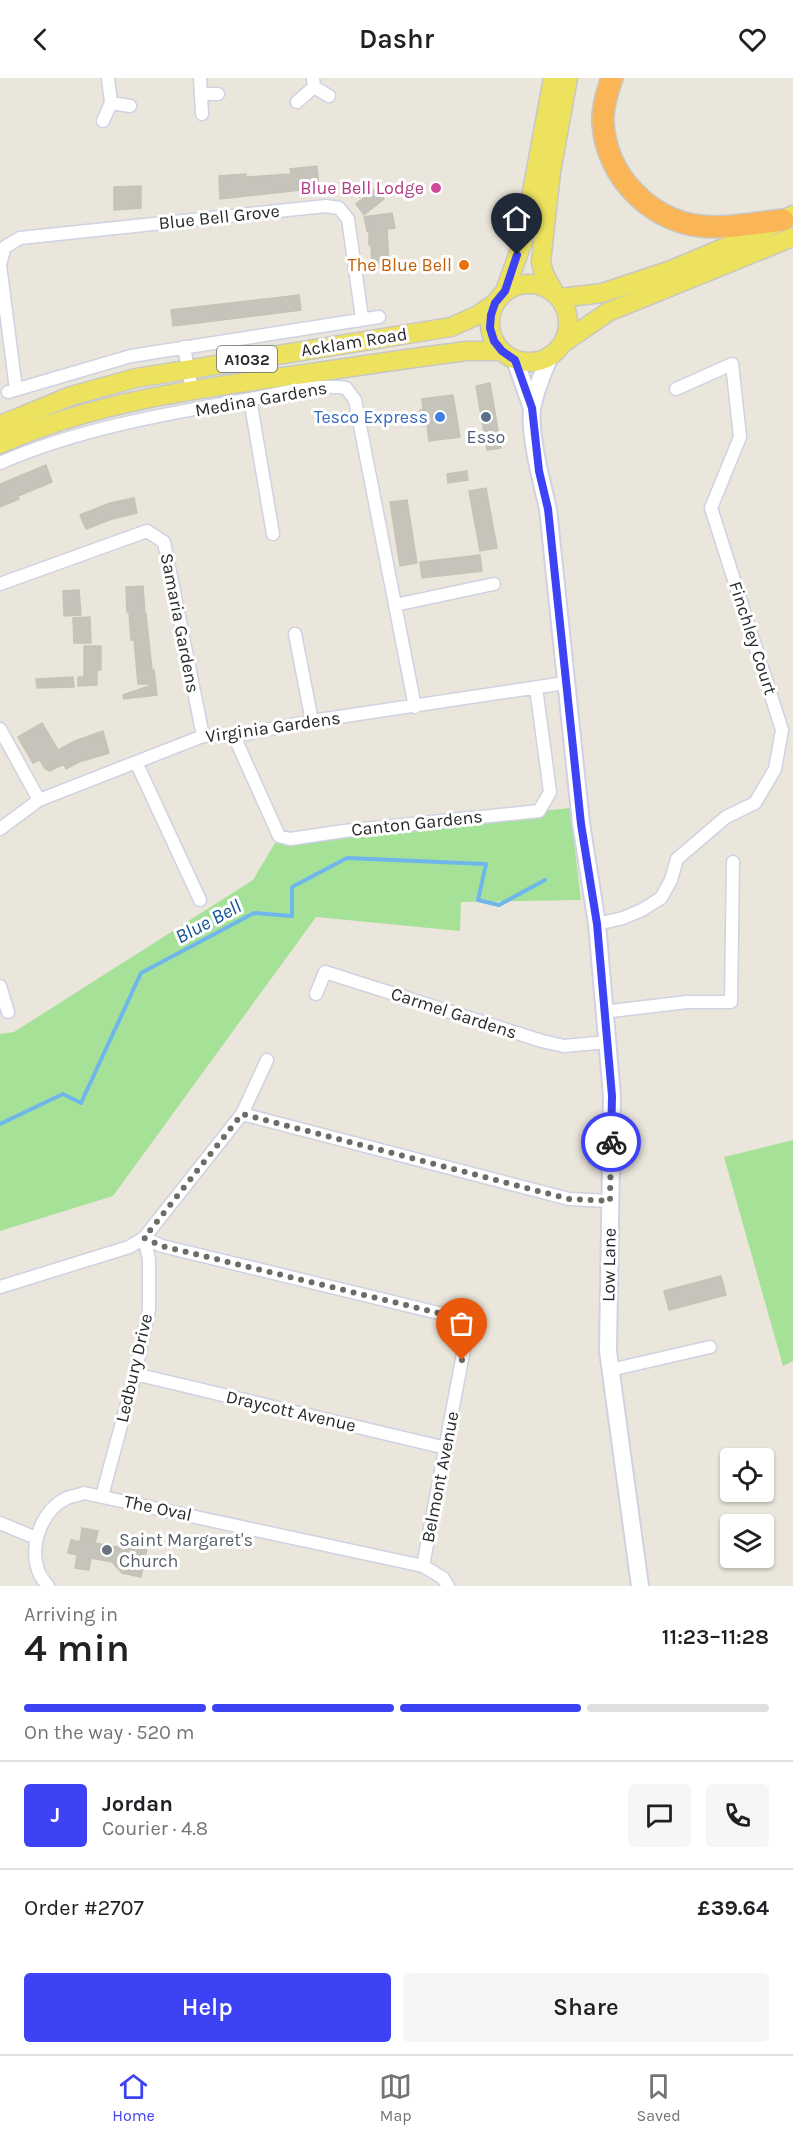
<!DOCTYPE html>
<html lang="en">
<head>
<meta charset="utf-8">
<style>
  :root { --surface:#fff; --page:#f6f6f6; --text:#202124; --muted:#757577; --line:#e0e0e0; --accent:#3d43f5 }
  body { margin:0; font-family:Karla,sans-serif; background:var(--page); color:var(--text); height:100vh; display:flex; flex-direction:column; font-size:22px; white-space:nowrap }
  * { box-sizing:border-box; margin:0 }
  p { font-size:20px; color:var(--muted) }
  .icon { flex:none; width:33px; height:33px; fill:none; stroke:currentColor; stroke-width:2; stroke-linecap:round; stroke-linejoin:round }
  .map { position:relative; height:1508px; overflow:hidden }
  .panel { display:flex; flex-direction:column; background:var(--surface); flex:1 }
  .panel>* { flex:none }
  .buttons { position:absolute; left:720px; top:1370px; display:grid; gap:12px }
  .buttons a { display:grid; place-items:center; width:54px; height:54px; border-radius:6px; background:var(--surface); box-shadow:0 2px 4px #0004; font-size:30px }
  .pin { position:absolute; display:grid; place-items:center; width:51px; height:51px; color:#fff; margin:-62px -26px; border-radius:50% 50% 50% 0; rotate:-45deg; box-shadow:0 0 6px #0007 }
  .pin .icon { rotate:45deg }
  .courier { position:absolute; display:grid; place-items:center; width:60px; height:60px; margin:-30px; border:4px solid #3d43f5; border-radius:50%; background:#fff; color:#222; box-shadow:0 2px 8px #0007 }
  .summary em { font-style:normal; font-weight:600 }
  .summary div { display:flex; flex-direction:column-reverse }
  .summary { display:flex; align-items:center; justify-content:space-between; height:102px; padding:0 24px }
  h1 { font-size:39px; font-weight:600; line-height:45px }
  .bar { display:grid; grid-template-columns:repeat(4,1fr); gap:9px 6px; align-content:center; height:72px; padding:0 24px }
  .bar i { height:8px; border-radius:4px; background:var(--line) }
  .bar .active { background:var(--accent) }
  .bar p { grid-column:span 4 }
  .line { display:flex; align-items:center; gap:15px; padding:0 24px; border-top:2px solid var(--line) }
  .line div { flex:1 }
  .round { display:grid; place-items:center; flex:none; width:63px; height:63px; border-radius:6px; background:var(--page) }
  .button { display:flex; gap:12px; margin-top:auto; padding:12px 24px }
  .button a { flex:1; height:69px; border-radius:6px; background:var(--accent); color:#fff; font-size:24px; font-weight:600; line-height:69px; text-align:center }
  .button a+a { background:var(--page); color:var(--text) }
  header { display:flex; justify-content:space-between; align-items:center; height:78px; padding:0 24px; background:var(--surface); font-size:27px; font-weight:600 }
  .dock { display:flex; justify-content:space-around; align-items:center; height:84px; border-top:2px solid var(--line); background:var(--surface); font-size:16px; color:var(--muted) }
  .dock a { display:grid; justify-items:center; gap:3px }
  .dock .active { color:var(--accent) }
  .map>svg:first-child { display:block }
  .green { fill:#a6e198 }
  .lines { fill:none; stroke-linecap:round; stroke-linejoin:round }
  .stream { stroke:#6fb7eb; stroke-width:4 }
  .building { fill:#c6c3ba; stroke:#c6c3b5; stroke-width:1.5 }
  .street-casing { stroke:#d0d1e2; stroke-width:15 }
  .secondary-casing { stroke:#d0d1e2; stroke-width:20 }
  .primary-casing { stroke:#c7c7c7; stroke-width:21 }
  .highway-casing { stroke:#c7c7c7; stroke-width:24 }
  .street { stroke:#fff; stroke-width:12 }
  .secondary { stroke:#fff; stroke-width:16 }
  .primary { stroke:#ede25e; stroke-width:18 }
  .highway { stroke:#fab656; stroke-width:21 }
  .done { stroke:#6d6b67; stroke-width:6; stroke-dasharray:0 10.8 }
  .route { stroke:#3d43f5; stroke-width:8 }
  .hotel-dot { fill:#d1479c; stroke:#fff; stroke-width:2 }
  .food-dot { fill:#e8710a; stroke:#fff; stroke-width:2 }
  .shop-dot { fill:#3f7fe0; stroke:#fff; stroke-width:2 }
  .service-dot { fill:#5c6f8a; stroke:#fff; stroke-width:2 }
  .worship-dot { fill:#6b7280; stroke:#fff; stroke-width:2 }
  .labels { text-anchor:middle; stroke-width:6; stroke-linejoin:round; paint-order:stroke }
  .shield { fill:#fff; stroke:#696969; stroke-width:1.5 }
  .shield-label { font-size:16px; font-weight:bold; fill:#292929 }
  .hotel-label { font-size:18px; fill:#b23c85; stroke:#fff; text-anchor:end }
  .street-label { font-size:18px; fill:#292929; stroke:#fff }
  .food-label { font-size:18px; fill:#c56008; stroke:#fff; text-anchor:end }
  .shop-label { font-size:18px; fill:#366cbe; stroke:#fff; text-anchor:end }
  .service-label { font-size:18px; fill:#4e5e75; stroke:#fff }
  .worship-label { font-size:18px; fill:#5b616d; stroke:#fff; text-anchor:start }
  .water-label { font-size:20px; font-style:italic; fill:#105395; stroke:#fff }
</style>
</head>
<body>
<header><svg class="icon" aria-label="back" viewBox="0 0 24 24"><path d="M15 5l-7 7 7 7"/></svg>Dashr<svg class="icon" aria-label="heart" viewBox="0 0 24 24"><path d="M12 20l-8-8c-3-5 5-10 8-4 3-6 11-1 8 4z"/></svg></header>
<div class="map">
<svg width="793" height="1508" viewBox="0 0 793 1508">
  <rect width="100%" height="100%" fill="#ebe6db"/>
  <path class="green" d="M570,730L581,822L461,824L460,853L316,839L113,1118L0,1153V956L14,954L253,802L275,765L296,766L343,755Z
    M793,1062V1283L783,1288L724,1079Z"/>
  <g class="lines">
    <path class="stream" d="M0,1046L63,1016L81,1025L141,895L254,835L292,838V809L347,780L486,786L478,822L499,827L545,802"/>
  </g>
  <path class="building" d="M317,88L319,110L220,121L219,98L246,96V99L291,96L290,91Z
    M141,108V130L114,132V109Z
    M375,111L384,121L364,137L356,126Z
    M392,135L395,150L387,151L389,188L372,189L371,167H369V152L367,153L364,139Z
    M299,217L301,232L173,248L171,232Z
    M490,305L501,370L487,372L476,308Z
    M453,317L460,359L429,363L427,347L422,348L420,332H423L422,321Z
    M46,387L52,404L18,418L19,421L0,429V406Z
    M467,393L468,402L448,405L447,396Z
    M486,410L497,470L480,473L469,413Z
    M134,420L137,435L112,441L86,451L80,437L110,425Z
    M407,422L417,485L400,488L390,424Z
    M480,477L482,493L422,500L420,484Z
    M143,508L145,536H146L152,592H154L157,617L124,621L123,617L155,606H138L134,562H131L129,534H127L126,509Z
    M79,512L81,537L64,538L63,513Z
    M90,539L91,565H74L73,540Z
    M84,568H101V592H97V607L78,608V599H84Z
    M73,599L74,609L37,610L36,601Z
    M42,645L58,672L75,663L103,653L109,675L79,684L66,691L64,686L50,693L45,691L40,682L33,685L18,659Z
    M721,1198L726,1217L669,1232L664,1213Z
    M82,1450L98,1453L95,1465L116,1469L129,1462L148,1465L141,1499L122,1495L112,1484L91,1480L89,1492L75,1490L77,1477L68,1475L71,1462L80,1464Z"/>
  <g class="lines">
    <g class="street-casing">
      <path id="street" d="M200,0L202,36
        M314,9L329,18
        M201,16H218
        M297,24L314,9L313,0
        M111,25L130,28
        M103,43L111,25L108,0
        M0,186L5,169L20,160L326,128L339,130L348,141L362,240
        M0,187L16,311
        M184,269L192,312
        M8,314L131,278L379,239
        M250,321L273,456
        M0,385C80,350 170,335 256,320C284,315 317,305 346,310L355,322L415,629
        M0,506L147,453L164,464L203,658
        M395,527L494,506
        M295,556L312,643
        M0,651L39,722
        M234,658L279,758L290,761L344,753L539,733L550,714L536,610
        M136,684L200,822
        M0,751L39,722L203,658H234L312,643L565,605
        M597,846L623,840L642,832L661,820L671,802L677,781L726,739L755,725L775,691L782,652L711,430L740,359L732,286L676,311
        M0,908L8,934
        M316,916L325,894L542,963L564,968L607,964
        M603,934L687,924H731L733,784
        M242,1036L569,1121L610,1123
        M144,1160L162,1168L451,1238L462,1245L466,1260L423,1488
        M0,1209L129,1169L144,1160L242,1036L267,982
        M610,1292L710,1269
        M135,1296L446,1370
        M102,1418L135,1296L149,1232V1181L144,1160
        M0,1445L36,1460
        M48,1508C46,1505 42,1501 40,1497C28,1471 40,1433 67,1420C72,1418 79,1417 84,1415L423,1488L443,1500L448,1508"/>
    </g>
    <g class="secondary-casing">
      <path id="secondary" d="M550,278C543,294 535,313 532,331C529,357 542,405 548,431L581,745L597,846L612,1018L608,1273L640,1508
        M515,282L532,330"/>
    </g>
    <g class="primary-casing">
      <path id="primary" d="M490 245a39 39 0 1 1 78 0a39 39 0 1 1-78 0Z
        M553,212L544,196L541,184L551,94L568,0
        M505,213L523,163L553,0
        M560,220L602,215L671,192L740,163L793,137
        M563,265L608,234L793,159
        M0,347L71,318L136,300L451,249L478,237L495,225
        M0,366C96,323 201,310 304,296C358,288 412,280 466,273H502"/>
    </g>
    <g class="highway-casing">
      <path id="highway" d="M612,0C607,14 602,30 603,45C606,97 649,142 700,148C727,151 756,145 783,142"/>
    </g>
    <use href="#street" class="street"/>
    <use href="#secondary" class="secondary"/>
    <use href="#primary" class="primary"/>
    <use href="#highway" class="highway"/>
  </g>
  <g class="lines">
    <path class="done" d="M462,1282L466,1260L462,1245L451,1238L162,1168L144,1160L242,1036L569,1121L610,1123L611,1064"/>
    <path class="route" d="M517,177L505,213L495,225L491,237L490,250L494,263L502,273L515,282L532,330L539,393L548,431L581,746L597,846L612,1018L611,1064"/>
  </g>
  <circle class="hotel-dot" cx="436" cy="110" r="6"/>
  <circle class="food-dot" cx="464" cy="187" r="6"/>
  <circle class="shop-dot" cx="440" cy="339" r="6"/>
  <circle class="service-dot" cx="486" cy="339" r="6"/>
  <circle class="worship-dot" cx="107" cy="1472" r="6"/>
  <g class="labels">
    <rect class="shield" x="217" y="268" width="60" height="26" rx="4.5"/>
    <g class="shield-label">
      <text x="247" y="287">A1032</text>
    </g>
    <g class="hotel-label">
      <text x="424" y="116">Blue Bell Lodge</text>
    </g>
    <g class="street-label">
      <text transform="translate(219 139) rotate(-6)" y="6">Blue Bell Grove</text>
      <text transform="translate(354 264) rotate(-9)" y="6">Acklam Road</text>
      <text transform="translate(261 321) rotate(-10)" y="6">Medina Gardens</text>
      <text transform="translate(180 545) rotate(79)" y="6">Samaria Gardens</text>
      <text transform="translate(753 560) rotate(72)" y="6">Finchley Court</text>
      <text transform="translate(273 649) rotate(-8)" y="6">Virginia Gardens</text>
      <text transform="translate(417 745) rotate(-6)" y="6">Canton Gardens</text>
      <text transform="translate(454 935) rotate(18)" y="6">Carmel Gardens</text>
      <text transform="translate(609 1187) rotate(-89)" y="6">Low Lane</text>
      <text transform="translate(134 1290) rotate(-77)" y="6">Ledbury Drive</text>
      <text transform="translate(291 1333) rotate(13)" y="6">Draycott Avenue</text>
      <text transform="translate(440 1399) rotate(-79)" y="6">Belmont Avenue</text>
      <text transform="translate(158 1430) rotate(12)" y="6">The Oval</text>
    </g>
    <g class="food-label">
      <text x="452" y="193">The Blue Bell</text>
    </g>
    <g class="shop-label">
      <text x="428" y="345">Tesco Express</text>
    </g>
    <g class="service-label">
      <text x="486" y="365">Esso</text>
    </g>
    <g class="worship-label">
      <text x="119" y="1468">Saint Margaret's<tspan x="119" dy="21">Church</tspan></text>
    </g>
    <g class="water-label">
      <text transform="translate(208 843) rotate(-28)" y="7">Blue Bell</text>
    </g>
  </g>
</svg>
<div class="buttons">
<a><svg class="icon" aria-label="locate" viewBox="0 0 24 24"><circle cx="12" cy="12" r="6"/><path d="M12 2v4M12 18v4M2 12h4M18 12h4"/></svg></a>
<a><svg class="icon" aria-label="layers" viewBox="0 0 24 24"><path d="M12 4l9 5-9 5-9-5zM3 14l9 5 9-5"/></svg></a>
</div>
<div class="pin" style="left:462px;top:1282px;background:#ea580c"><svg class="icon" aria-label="bag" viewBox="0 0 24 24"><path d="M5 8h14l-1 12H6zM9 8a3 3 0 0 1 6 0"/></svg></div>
<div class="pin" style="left:517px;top:177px;background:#1f2937"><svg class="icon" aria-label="home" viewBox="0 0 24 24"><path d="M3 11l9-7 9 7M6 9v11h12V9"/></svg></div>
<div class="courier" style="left:611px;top:1064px"><svg class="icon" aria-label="bike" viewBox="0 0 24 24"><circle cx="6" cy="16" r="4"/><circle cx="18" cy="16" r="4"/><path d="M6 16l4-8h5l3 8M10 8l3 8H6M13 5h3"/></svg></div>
</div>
<section class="panel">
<div class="summary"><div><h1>4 min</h1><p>Arriving in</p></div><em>11:23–11:28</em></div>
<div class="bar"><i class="active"></i><i class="active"></i><i class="active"></i><i></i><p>On the way · 520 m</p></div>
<div class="line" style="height:108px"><b class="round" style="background:var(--accent);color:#fff">J</b><div><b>Jordan</b><p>Courier · 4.8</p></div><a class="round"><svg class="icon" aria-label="chat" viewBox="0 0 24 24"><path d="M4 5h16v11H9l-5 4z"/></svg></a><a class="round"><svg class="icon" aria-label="phone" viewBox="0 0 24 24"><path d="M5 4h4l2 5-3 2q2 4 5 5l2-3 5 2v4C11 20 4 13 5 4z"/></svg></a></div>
<div class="line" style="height:78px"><div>Order #2707</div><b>£39.64</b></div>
<div class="button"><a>Help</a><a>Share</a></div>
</section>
<nav class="dock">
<a class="active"><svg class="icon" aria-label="home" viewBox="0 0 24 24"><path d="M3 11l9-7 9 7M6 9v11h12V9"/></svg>Home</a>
<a><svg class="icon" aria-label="map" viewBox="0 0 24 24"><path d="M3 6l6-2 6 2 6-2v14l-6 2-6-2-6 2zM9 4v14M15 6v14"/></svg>Map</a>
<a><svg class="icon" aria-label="saved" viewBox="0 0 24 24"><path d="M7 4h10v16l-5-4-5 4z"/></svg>Saved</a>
</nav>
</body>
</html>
